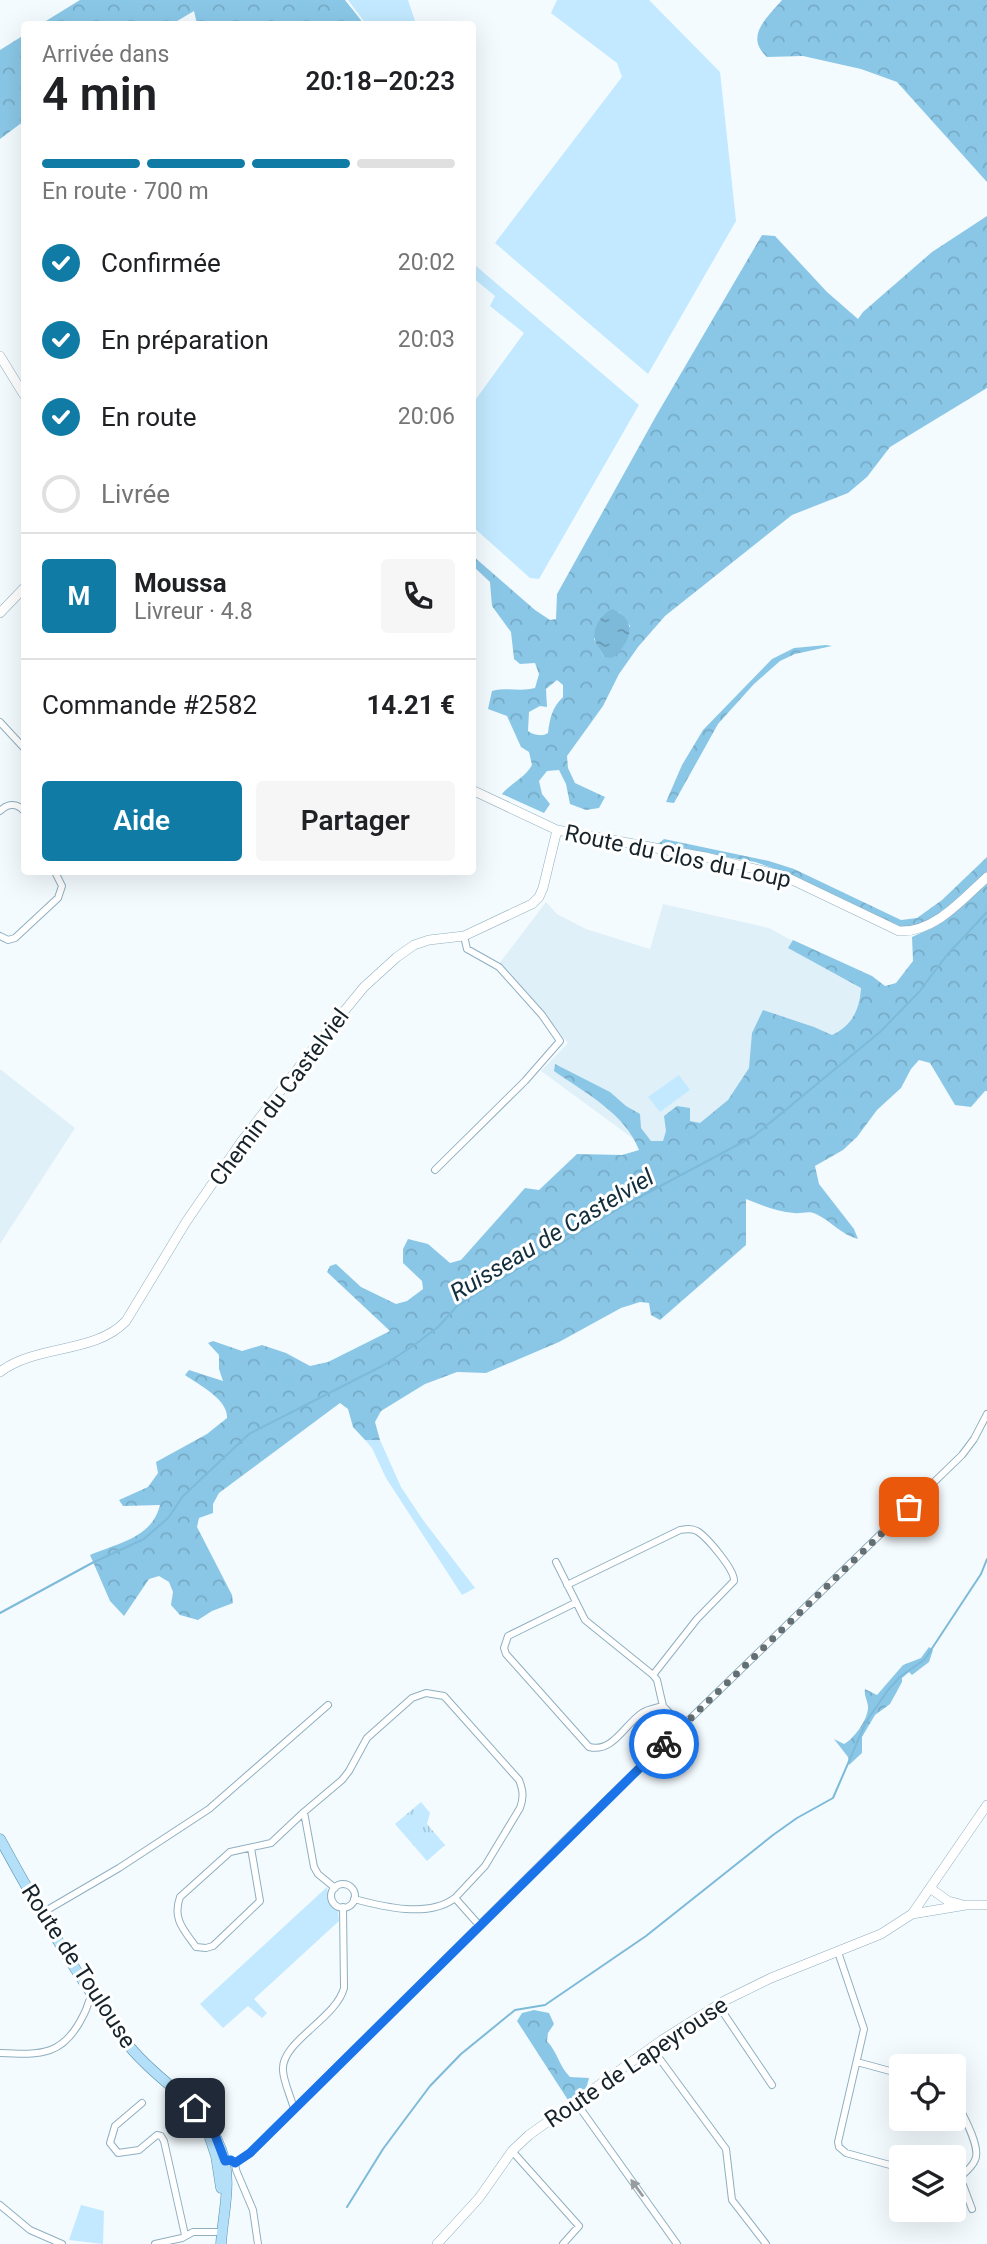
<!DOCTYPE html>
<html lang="fr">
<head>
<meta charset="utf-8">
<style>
  :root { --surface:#fff; --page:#f6f6f6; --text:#202124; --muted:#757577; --line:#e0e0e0; --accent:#107ba5 }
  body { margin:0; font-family:Roboto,sans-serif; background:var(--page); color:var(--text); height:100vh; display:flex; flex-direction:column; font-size:26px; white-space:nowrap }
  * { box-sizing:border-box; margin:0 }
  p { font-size:23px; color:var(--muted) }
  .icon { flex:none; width:38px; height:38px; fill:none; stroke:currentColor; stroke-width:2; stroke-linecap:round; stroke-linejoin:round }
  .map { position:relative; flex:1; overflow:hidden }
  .panel { position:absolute; left:21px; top:21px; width:455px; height:854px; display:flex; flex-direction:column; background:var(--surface); border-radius:7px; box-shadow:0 7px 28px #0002 }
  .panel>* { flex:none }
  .fabs { position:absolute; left:889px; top:2054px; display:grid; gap:14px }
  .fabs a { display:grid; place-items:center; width:77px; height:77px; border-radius:7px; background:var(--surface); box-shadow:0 7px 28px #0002; font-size:35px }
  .pin { position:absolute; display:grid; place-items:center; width:60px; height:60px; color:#fff; margin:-30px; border-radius:14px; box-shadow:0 4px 10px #0006 }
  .courier { position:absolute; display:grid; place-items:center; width:70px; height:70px; margin:-35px; border:5px solid #1a73e8; border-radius:50%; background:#fff; color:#222; box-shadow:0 2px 9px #0007 }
  .headline em { font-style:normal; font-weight:600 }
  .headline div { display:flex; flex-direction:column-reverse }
  .headline { display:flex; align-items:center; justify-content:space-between; height:119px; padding:0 21px }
  h1 { font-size:46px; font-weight:600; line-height:52px }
  .bar { display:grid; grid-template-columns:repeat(4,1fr); gap:10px 7px; align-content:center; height:84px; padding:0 21px }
  .bar i { height:9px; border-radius:5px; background:var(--line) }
  .bar .selected { background:var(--accent) }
  .bar p { grid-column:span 4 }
  .line { display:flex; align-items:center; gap:18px; padding:0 21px; border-top:2px solid var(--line) }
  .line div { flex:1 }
  .round { display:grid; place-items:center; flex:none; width:74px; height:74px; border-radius:7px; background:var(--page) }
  ol { padding:0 21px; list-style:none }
  li { display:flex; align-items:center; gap:21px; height:77px }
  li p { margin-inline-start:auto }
  li .icon { padding:7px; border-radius:50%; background:var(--accent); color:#fff; stroke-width:4 }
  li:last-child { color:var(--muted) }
  li i { width:38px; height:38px; border:4px solid var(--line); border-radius:50% }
  .action { display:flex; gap:14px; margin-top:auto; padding:14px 21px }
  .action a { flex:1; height:80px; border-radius:7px; background:var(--accent); color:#fff; font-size:28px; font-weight:600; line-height:80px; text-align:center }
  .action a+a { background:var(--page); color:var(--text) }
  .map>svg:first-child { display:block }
  .built { fill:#e0f0f9 }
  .green { fill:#c2e9ff }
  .forest { fill:url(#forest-crowns); fill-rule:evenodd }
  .park { fill:url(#park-tufts) }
  .water { fill:url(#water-ripples) }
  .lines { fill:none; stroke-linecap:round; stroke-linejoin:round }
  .stream { stroke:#7dbada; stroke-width:2 }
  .street-casing { stroke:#8fafc0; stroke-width:8 }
  .secondary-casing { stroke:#8fafc0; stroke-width:10 }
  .primary-casing { stroke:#5b91ad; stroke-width:11 }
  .street { stroke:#fff; stroke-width:6 }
  .secondary { stroke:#fff; stroke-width:9 }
  .primary { stroke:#b3e0f8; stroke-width:10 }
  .oneway { fill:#969c9f }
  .done { stroke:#646f74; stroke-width:7; stroke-dasharray:0 12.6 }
  .route { stroke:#1a73e8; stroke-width:9 }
  .labels { text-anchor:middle; stroke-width:6; stroke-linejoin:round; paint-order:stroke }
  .street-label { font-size:23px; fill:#16232a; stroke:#fff }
  .water-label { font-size:24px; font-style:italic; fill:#122e3d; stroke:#fff }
</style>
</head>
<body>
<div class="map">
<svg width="987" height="2244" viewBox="0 0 987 2244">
  <defs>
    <pattern id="forest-crowns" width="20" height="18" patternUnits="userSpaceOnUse" patternTransform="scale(1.75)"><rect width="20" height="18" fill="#8ac7e7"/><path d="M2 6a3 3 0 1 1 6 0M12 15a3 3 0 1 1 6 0" fill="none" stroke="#76abc6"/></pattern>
    <pattern id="park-tufts" width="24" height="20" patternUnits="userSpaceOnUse" patternTransform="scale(1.75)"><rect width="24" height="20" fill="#c2e9ff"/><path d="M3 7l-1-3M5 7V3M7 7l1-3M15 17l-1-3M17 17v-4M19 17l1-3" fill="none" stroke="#a6c8db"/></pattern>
    <pattern id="water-ripples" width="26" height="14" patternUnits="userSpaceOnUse" patternTransform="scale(1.75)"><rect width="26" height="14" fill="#7dbada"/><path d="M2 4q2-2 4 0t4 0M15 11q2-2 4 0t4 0" fill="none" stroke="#6597b1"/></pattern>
  </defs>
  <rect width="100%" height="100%" fill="#f4fbfe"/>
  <path class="built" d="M546,902L557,914L586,929L650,949L663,904L769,928L875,985L838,1045L665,1162L541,1071L568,1043L503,968L498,965Z
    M0,1069L75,1128L0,1244Z"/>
  <path class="green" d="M348,0H408L416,24H366Z
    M557,0H649L720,72L736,221L648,374L495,243L622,77L617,63L551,13Z
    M476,266L639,405L539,579L530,578L473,527V403L524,333L490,306L495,296L473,278V270Z
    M679,1075L690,1090L660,1112L648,1097Z
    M365,1440H380L401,1487L423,1520L475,1588L462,1595L386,1478L372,1448Z
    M327,1887L329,1901L338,1911L339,1921L254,1999L267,2013L262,2018L248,2006L223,2028L200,2004Z
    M81,2205L104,2211L103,2244L69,2240Z"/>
  <path class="forest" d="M80,0H345L364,24H197L194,11L172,24H41Z
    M782,0H987V182L897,82L861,69L803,56L767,57C744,36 767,18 782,0Z
    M24,35V121L0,139V50Z
    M987,216V388L890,447L867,477L848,493L792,515L665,616L638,647L619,674L603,706L567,756L568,768L575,783L605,797L599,808L586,810L570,804L566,784L559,770L547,771L539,781L542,794L550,804L544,813L502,794C512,782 524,779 532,765L529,752L521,747L507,716L488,709L492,691C508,687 520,692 535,688L539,674L535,663L520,664L514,659L511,632L492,606L490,582L473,566V556L535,610L550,620L556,619L557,594L656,416L762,235L775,236L827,292L858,319L863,312L932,252ZM619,612L630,626L604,657L594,639ZM557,680L563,685V697C552,708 550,717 548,733C542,737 533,735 528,731L529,712L540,706L547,707L546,689Z
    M826,645L832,646L795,654L780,661L754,684L718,724L674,803L666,802L682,765L703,730L772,659L794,648Z
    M664,839L769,861L794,869L901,920L917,918L942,900L987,857V874L938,918L907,929L890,924L787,873L755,862L657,845Z
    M987,882V1091H985L971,1107L955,1105L930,1063L919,1060L911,1069L901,1088L877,1110L857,1137L843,1150L815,1166L819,1184L854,1229L858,1239C842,1235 831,1221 816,1214C809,1210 802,1214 794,1213C777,1212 761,1205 746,1199V1245L660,1320L651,1315L649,1303L640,1302L621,1308L559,1342L486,1373L457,1372L425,1384L381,1411L375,1422L380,1440H365L353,1427L348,1409L340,1403L219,1493L213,1504V1513L199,1518L197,1527L232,1595L233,1603L212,1611L198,1620L180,1615L171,1605L173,1592L169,1582L159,1576L149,1579L124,1616L110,1601L90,1555C118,1543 152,1538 160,1505L123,1506L119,1500L148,1487L158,1473L156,1462L207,1434L227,1418C228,1399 199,1385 185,1375L189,1370L223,1381L219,1369V1355L208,1343L213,1341L242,1351L262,1345L286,1353L310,1366L328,1362L390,1331L327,1272L330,1266L336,1264L361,1287L396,1304L407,1301L423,1289L422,1281L403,1263V1249L408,1239L428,1244L450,1263L461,1260L525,1188L539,1190L577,1154L622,1155L639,1150C626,1114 584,1092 554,1071L555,1064L610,1092L626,1106L640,1114L641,1128L651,1141H663L666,1131L664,1116L677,1106L690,1108V1121L700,1123L728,1100L749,1068L752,1033L763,1010L814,1027L832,1035C852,1026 860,1009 861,988L788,948L793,940L872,976L885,986L896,983L913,961L912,937L938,925Z
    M929,1647L933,1650L929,1662L912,1675L909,1672L902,1678V1682L890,1704L875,1715L862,1737V1753L849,1765L848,1757L834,1739L844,1744C854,1739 869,1718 868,1706C867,1699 864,1696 865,1689L877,1695L903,1665L921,1658Z
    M534,2010L549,2013L554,2024L548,2033L547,2041C558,2053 559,2066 570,2077L589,2078L586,2089L568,2100L517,2021L522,2013Z"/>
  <path class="park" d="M421,1802L430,1813L427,1824L445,1845L427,1861L395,1824Z"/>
  <path class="water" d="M612,609C640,620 630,644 612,658L604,657C602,652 596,645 595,640C592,627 602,614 612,609Z"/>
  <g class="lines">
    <path class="stream" d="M0,1613L92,1563L144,1539L169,1517L183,1496L249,1434L382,1366L413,1346L438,1327L457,1306L484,1289L625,1205L754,1136L880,1032L919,992L947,955L987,912
      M347,2207L383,2149L403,2122L430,2086L461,2054L515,2010L545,2005L646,1936L773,1835L797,1818L833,1798L866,1722L888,1690L900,1677L925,1659L981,1574L987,1559"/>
    <g class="street-casing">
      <path id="street" d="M0,722L24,748
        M0,811C8,803 17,803 24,811
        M0,936L8,940L15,938L58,898L62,886L55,872
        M435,1170L525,1081L560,1041L542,1015L499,967L467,949L464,936
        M556,1562L585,1620L653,1675L657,1680L663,1706L682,1726
        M567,1585L680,1530C686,1529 691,1528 697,1531C707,1537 735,1570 734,1581L697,1619L653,1675
        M575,1603L508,1636L504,1648L506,1654L589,1747C613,1753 624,1725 642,1713C648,1709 656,1708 663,1706
        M251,1848L260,1901L213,1946L206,1948L196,1947C184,1930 172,1919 180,1897L230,1852L271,1843L304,1812
        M331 1896a12 12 0 1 1 24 0a12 12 0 1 1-24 0Z
        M335,1888L318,1874L314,1867L304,1812L342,1780L349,1771L367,1738L412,1698L426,1693L444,1696L519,1780C523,1790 524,1797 520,1808L485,1866L455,1898L479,1925
        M354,1899C384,1907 429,1918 455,1898
        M42,1913L119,1868L209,1809L328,1705
        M838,1952L864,2029L838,2142L839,2147L846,2153L901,2168
        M718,2005L772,2085
        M651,2047L726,2149L732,2200L766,2244
        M0,2053C42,2055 64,2056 84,2014C88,2007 88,2000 93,1994
        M857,2062L901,2074
        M954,2097C960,2110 982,2147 975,2160C972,2168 962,2175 956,2181H954
        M575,2101L677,2244
        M142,2103L115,2126L110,2143L118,2153L139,2150L157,2135L161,2136L164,2141L185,2235
        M294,2109C291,2097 284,2083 283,2071C280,2042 336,2019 344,1988L343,1907
        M512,2151L579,2226L563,2244
        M224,2162L231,2160L235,2163L250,2153L565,1840L962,1455L974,1439L987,1414
        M235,2163L236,2170L253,2210L258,2244
        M956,2181L963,2185L972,2209
        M0,2205L30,2230L62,2244
        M155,2244L182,2238L193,2232H222"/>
    </g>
    <g class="secondary-casing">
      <path id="secondary" d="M0,356L24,395
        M0,613L24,588
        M472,790L557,830L705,857L784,876L899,931C934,933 963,899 987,877
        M0,1372C37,1344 95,1354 126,1321L186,1222L241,1142L313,1049L364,987L397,957L414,945L429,940L464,936L532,904L539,897L543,888L557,830
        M930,1888L948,1901L960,1904
        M912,1914L966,1905H987
        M437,2244L479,2198L512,2151L529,2135L662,2040L724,2001L771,1978L881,1934L912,1914L987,1805"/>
    </g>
    <g class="primary-casing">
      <path id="primary" d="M0,1839C39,1910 80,1983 130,2047C159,2083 205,2104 221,2149C233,2180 223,2212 221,2244
        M210,2138L216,2156L221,2188"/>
    </g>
    <use href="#street" class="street"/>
    <use href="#secondary" class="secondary"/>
    <use href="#primary" class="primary"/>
  </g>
  <defs><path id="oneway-solid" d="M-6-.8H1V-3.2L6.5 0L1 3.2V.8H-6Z" transform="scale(1.75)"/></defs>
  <use class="oneway" href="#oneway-solid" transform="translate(637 2188) rotate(-126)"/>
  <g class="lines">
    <path class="done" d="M664,1744L909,1507"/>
    <path class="route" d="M195,2108L215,2135L225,2161L231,2160L235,2163L250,2153L664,1744"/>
  </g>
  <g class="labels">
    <g class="street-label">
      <text transform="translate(678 856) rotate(12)" y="8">Route du Clos du Loup</text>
      <text transform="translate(279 1097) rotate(-53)" y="8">Chemin du Castelviel</text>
      <text transform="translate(79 1966) rotate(57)" y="8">Route de Toulouse</text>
      <text transform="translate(636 2062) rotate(-34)" y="8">Route de Lapeyrouse</text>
    </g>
    <g class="water-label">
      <text transform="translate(552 1235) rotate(-31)" y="8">Ruisseau de Castelviel</text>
    </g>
  </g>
</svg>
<div class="fabs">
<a><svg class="icon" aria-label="locate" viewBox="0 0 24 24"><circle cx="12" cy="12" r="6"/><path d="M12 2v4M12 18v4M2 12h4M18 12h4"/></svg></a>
<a><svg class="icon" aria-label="layers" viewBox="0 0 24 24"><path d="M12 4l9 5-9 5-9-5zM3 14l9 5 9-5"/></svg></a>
</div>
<div class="pin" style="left:909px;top:1507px;background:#ea580c"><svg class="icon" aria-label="bag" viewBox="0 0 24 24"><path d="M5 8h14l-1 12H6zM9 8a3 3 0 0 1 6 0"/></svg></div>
<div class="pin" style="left:195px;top:2108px;background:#1f2937"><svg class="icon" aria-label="home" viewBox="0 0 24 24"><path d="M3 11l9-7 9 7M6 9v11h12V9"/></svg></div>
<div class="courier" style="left:664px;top:1744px"><svg class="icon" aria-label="bike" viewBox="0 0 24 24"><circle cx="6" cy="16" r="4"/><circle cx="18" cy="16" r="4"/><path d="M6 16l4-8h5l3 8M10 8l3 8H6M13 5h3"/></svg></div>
<section class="panel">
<div class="headline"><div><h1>4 min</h1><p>Arrivée dans</p></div><em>20:18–20:23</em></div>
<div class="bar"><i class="selected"></i><i class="selected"></i><i class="selected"></i><i></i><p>En route · 700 m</p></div>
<ol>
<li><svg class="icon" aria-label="check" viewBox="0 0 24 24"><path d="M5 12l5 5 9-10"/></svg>Confirmée<p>20:02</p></li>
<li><svg class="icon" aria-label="check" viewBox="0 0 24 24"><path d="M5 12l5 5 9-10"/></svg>En préparation<p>20:03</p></li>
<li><svg class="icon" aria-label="check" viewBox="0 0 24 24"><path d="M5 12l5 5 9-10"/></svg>En route<p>20:06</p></li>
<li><i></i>Livrée</li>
</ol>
<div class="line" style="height:126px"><b class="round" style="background:var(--accent);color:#fff">M</b><div><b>Moussa</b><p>Livreur · 4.8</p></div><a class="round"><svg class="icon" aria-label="phone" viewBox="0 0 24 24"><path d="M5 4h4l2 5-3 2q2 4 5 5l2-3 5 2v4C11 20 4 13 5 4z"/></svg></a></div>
<div class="line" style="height:91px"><div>Commande #2582</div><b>14.21 €</b></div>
<div class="action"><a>Aide</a><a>Partager</a></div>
</section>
</div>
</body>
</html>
